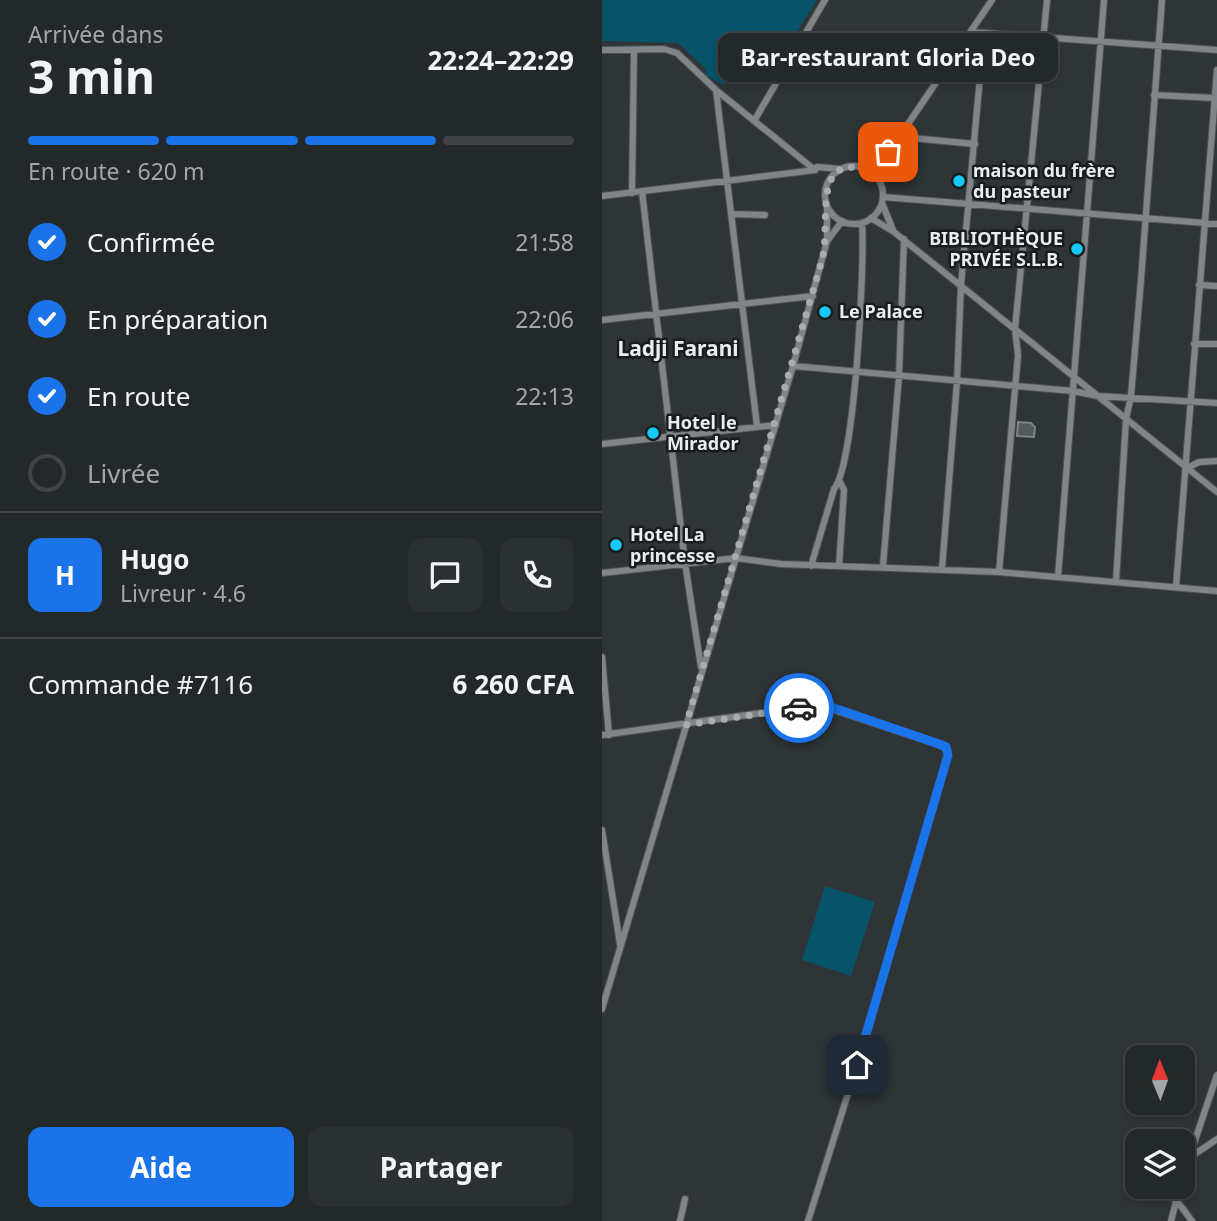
<!DOCTYPE html>
<html lang="fr">
<head>
<meta charset="utf-8">
<style>
  :root { --surface:#232829; --page:#2b3031; --text:#f1f3f6; --muted:#a3a6a8; --line:#404446; --accent:#1a73e8 }
  body { margin:0; font-family:"Noto Sans",sans-serif; background:var(--page); color:var(--text); height:100vh; display:flex; flex-direction:column; font-size:26px; white-space:nowrap }
  * { box-sizing:border-box; margin:0 }
  p { font-size:23px; color:var(--muted) }
  .icon { flex:none; width:38px; height:38px; fill:none; stroke:currentColor; stroke-width:2; stroke-linecap:round; stroke-linejoin:round }
  .map { position:relative; flex:1; overflow:hidden }
  .details { display:flex; flex-direction:column; background:var(--surface); width:602px }
  .details>* { flex:none }
  .needle { width:46px; rotate:359deg }
  .buttons { position:absolute; left:523px; top:1045px; display:grid; gap:14px }
  .buttons a { display:grid; place-items:center; width:70px; height:70px; border-radius:14px; background:var(--surface); box-shadow:0 4px 10px #0003,0 0 0 2px var(--line); font-size:35px }
  .pin { position:absolute; display:grid; place-items:center; width:60px; height:60px; color:#fff; margin:-30px; border-radius:14px; box-shadow:0 4px 10px #0006 }
  .courier { position:absolute; display:grid; place-items:center; width:70px; height:70px; margin:-35px; border:5px solid #1a73e8; border-radius:50%; background:#fff; color:#222; box-shadow:0 2px 9px #0007 }
  .bubble { position:absolute; height:49px; border-radius:14px; background:var(--surface); box-shadow:0 4px 10px #0003,0 0 0 2px var(--line); font-size:23px; font-weight:700; line-height:49px; text-align:center }
  .headline em { font-style:normal; font-weight:700 }
  .headline div { display:flex; flex-direction:column-reverse }
  .headline { display:flex; align-items:center; justify-content:space-between; height:119px; padding:0 28px }
  h1 { font-size:46px; font-weight:700; line-height:52px }
  .bar { display:grid; grid-template-columns:repeat(4,1fr); gap:10px 7px; align-content:center; height:84px; padding:0 28px }
  .bar i { height:9px; border-radius:5px; background:var(--line) }
  .bar .current { background:var(--accent) }
  .bar p { grid-column:span 4 }
  .line { display:flex; align-items:center; gap:18px; padding:0 28px; border-top:2px solid var(--line) }
  .line div { flex:1 }
  .round { display:grid; place-items:center; flex:none; width:74px; height:74px; border-radius:14px; background:var(--page) }
  ol { padding:0 28px; list-style:none }
  li { display:flex; align-items:center; gap:21px; height:77px }
  li p { margin-inline-start:auto }
  li .icon { padding:7px; border-radius:50%; background:var(--accent); color:#fff; stroke-width:4 }
  li:last-child { color:var(--muted) }
  li i { width:38px; height:38px; border:4px solid var(--line); border-radius:50% }
  .primary-button { display:flex; gap:14px; margin-top:auto; padding:14px 28px }
  .primary-button a { flex:1; height:80px; border-radius:14px; background:var(--accent); color:#fff; font-size:28px; font-weight:700; line-height:80px; text-align:center }
  .primary-button a+a { background:var(--page); color:var(--text) }
  main { display:flex; flex:1; min-height:0 }
  .map>svg:first-child { display:block }
  .green { fill:#075369 }
  .building { fill:#545a5d; stroke:#7d8486; stroke-width:2 }
  .lines { fill:none; stroke-linecap:round; stroke-linejoin:round }
  .minor-casing { stroke:#4e5254; stroke-width:8 }
  .minor { stroke:#7f8588; stroke-width:6 }
  .done { stroke:#a9adaf; stroke-width:7; stroke-dasharray:0 12.6 }
  .route { stroke:#1a73e8; stroke-width:9 }
  .poi-dot { fill:#18cafb; stroke:#191c1d; stroke-width:2.5 }
  .labels { text-anchor:middle; stroke-width:5; stroke-linejoin:round; paint-order:stroke }
  .poi-label { font-size:18px; font-weight:bold; fill:#eaedef; stroke:#191c1d; text-anchor:start }
  .quarter-label { font-size:21px; font-weight:bold; fill:#eaedef; stroke:#191c1d }
</style>
</head>
<body>
<main>
<section class="details">
<div class="headline"><div><h1>3 min</h1><p>Arrivée dans</p></div><em>22:24–22:29</em></div>
<div class="bar"><i class="current"></i><i class="current"></i><i class="current"></i><i></i><p>En route · 620 m</p></div>
<ol>
<li><svg class="icon" aria-label="check" viewBox="0 0 24 24"><path d="M5 12l5 5 9-10"/></svg>Confirmée<p>21:58</p></li>
<li><svg class="icon" aria-label="check" viewBox="0 0 24 24"><path d="M5 12l5 5 9-10"/></svg>En préparation<p>22:06</p></li>
<li><svg class="icon" aria-label="check" viewBox="0 0 24 24"><path d="M5 12l5 5 9-10"/></svg>En route<p>22:13</p></li>
<li><i></i>Livrée</li>
</ol>
<div class="line" style="height:126px"><b class="round" style="background:var(--accent);color:#fff">H</b><div><b>Hugo</b><p>Livreur · 4.6</p></div><a class="round"><svg class="icon" aria-label="chat" viewBox="0 0 24 24"><path d="M4 5h16v11H9l-5 4z"/></svg></a><a class="round"><svg class="icon" aria-label="phone" viewBox="0 0 24 24"><path d="M5 4h4l2 5-3 2q2 4 5 5l2-3 5 2v4C11 20 4 13 5 4z"/></svg></a></div>
<div class="line" style="height:91px"><div>Commande #7116</div><b>6 260 CFA</b></div>
<div class="primary-button"><a>Aide</a><a>Partager</a></div>
</section>
<div class="map">
<svg width="615" height="1221" viewBox="0 0 615 1221">
  <rect width="100%" height="100%" fill="#2f3537"/>
  <path class="green" d="M0,0H215L170,71L139,64L134,75L121,85L104,75V69L76,43L0,41Z
    M223,886L273,902L249,976L200,960Z"/>
  <path class="building" d="M416,422L429,423L433,427L432,437L415,436Z"/>
  <g class="lines">
    <g class="minor-casing">
      <path id="minor" d="M369,32L615,50
        M0,50L62,49L75,53L114,90L213,170L215,167L239,169
        M114,90L155,426
        M552,95L613,98
        M152,121L223,0
        M299,137L373,144
        M223 195a29 29 0 1 1 58 0a29 29 0 1 1-58 0Z
        M258,167L285,153
        M276,179L287,152L390,0
        M40,191L83,563L99,667
        M30,193L32,50
        M0,196L213,170
        M281,197L615,224
        M280,203L291,230
        M129,214L163,215
        M269,218L292,232L615,492
        M226,240L240,221
        M597,285L615,286
        M0,320L211,296
        M592,344H615
        M191,366L471,391L496,396L615,403
        M0,444L174,425
        M585,468L597,462L615,461
        M209,566L232,489C253,464 263,264 260,223
        M237,566L242,490L238,482
        M281,566L297,376L302,239
        M340,569L355,382L359,285L382,33
        M397,572L416,355L413,329L445,0
        M0,573L134,558L179,564L397,572L615,591
        M456,577L502,0
        M514,582L524,419L529,396L539,280L560,0
        M574,587L615,70
        M0,657L7,735
        M0,735L217,705L344,747L346,755L255,1065L206,1221
        M0,830L18,944
        M0,1009L191,366L225,241V207
        M587,1158L615,1139
        M581,1176L615,1075
        M575,1201L590,1221
        M78,1221L83,1199
        M569,1221L578,1186"/>
    </g>
    <use href="#minor" class="minor"/>
  </g>
  <g class="lines">
    <path class="done" d="M197,708L84,725L220,260C227,235 217,184 236,171C243,166 249,168 257,167C266,165 278,157 286,152"/>
    <path class="route" d="M197,708L226,706L337,744L344,747L346,755L255,1065"/>
  </g>
  <g class="poi-dot">
    <circle cx="357" cy="181" r="7"/>
    <circle cx="475" cy="249" r="7"/>
    <circle cx="223" cy="312" r="7"/>
    <circle cx="51" cy="433" r="7"/>
    <circle cx="14" cy="545" r="7"/>
  </g>
  <g class="labels">
    <g class="poi-label">
      <text x="371" y="177">maison du frère<tspan x="371" dy="21">du pasteur</tspan></text>
      <text x="461" y="245" text-anchor="end">BIBLIOTHÈQUE<tspan x="461" dy="21">PRIVÉE S.L.B.</tspan></text>
      <text x="237" y="318">Le Palace</text>
      <text x="65" y="429">Hotel le<tspan x="65" dy="21">Mirador</tspan></text>
      <text x="28" y="541">Hotel La<tspan x="28" dy="21">princesse</tspan></text>
    </g>
    <g class="quarter-label">
      <text x="76" y="356">Ladji Farani</text>
    </g>
  </g>
</svg>
<div class="buttons">
<a><svg class="needle" viewBox="-14 -14 28 28"><path d="M0-13l5 13h-10z" fill="#e53935"/><path d="M0 13l5-13h-10z" fill="#a3a6a8"/></svg></a>
<a><svg class="icon" aria-label="layers" viewBox="0 0 24 24"><path d="M12 4l9 5-9 5-9-5zM3 14l9 5 9-5"/></svg></a>
</div>
<div class="pin" style="left:286px;top:152px;background:#ea580c"><svg class="icon" aria-label="bag" viewBox="0 0 24 24"><path d="M5 8h14l-1 12H6zM9 8a3 3 0 0 1 6 0"/></svg></div>
<div class="pin" style="left:255px;top:1065px;background:#1f2937"><svg class="icon" aria-label="home" viewBox="0 0 24 24"><path d="M3 11l9-7 9 7M6 9v11h12V9"/></svg></div>
<div class="courier" style="left:197px;top:708px"><svg class="icon" aria-label="car" viewBox="0 0 24 24"><path d="M5 17H2v-5l4-1 3-4h7l3 4 3 1v5h-3M9 17h6M6 11h13"/><circle cx="7" cy="17" r="2"/><circle cx="17" cy="17" r="2"/></svg></div>
<div class="bubble" style="left:116px;top:33px;width:340px">Bar-restaurant Gloria Deo</div>
</div>
</main>
</body>
</html>
